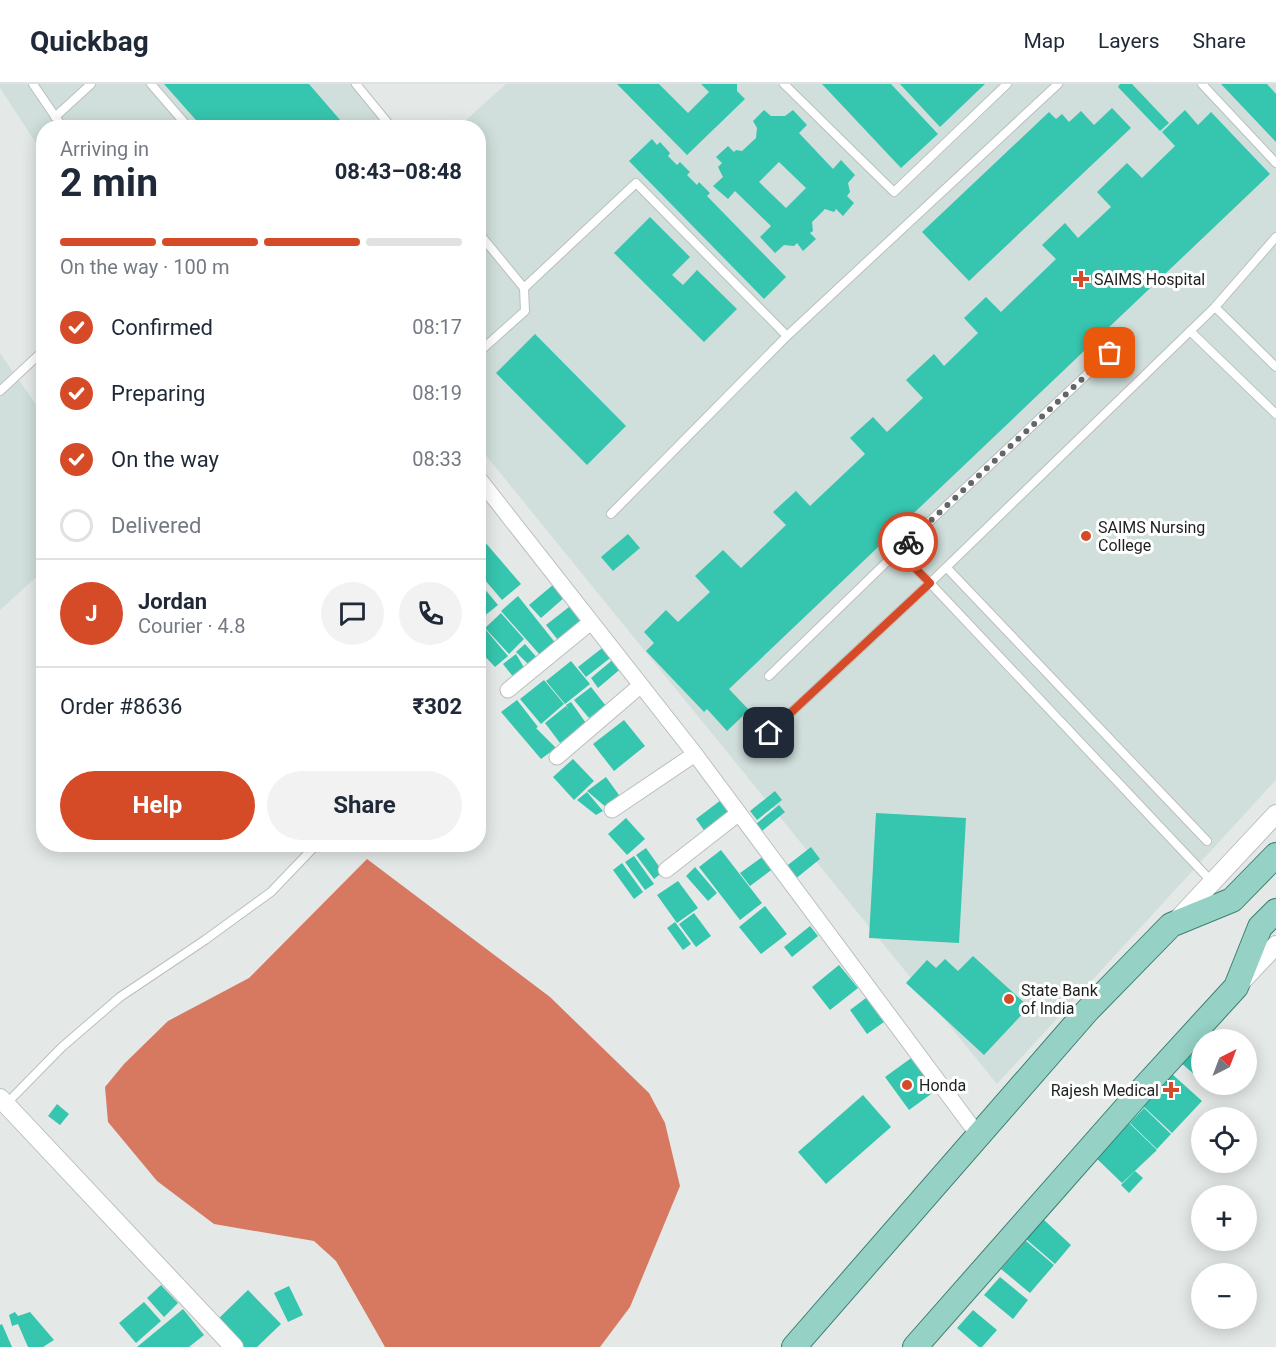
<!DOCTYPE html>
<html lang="en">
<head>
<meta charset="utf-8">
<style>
  :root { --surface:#fff; --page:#f2f2f3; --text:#1f2937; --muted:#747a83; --line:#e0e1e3; --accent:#d54b28 }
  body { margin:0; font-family:Roboto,sans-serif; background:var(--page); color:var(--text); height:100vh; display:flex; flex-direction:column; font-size:22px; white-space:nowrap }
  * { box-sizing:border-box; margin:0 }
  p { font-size:20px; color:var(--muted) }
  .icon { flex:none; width:33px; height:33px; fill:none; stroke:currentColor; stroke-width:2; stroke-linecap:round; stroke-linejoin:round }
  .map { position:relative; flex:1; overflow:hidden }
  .side { position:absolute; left:36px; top:36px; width:450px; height:732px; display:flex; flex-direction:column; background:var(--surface); border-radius:24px; box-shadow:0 3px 15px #0003 }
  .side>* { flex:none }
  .needle { width:39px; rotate:42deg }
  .controls { position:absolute; left:1191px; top:945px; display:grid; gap:12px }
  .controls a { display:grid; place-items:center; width:66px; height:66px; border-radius:50%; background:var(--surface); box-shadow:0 3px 15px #0003; font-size:30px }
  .pin { position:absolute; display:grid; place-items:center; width:51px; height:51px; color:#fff; margin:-26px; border-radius:12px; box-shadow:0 3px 9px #0006 }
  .courier { position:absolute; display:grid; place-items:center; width:60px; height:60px; margin:-30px; border:4px solid #d54b28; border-radius:50%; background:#fff; color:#222; box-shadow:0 2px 8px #0007 }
  .headline em { font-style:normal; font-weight:700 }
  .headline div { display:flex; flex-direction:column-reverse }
  .headline { display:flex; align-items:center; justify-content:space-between; height:102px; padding:0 24px }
  h1 { font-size:39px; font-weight:700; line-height:45px }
  .bar { display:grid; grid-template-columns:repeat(4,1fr); gap:9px 6px; align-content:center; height:72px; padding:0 24px }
  .bar i { height:8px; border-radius:4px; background:var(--line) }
  .bar .selected { background:var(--accent) }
  .bar p { grid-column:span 4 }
  .line { display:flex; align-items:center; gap:15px; padding:0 24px; border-top:2px solid var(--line) }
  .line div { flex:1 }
  .round { display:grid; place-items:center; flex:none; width:63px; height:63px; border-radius:32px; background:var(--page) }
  ol { padding:0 24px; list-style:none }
  li { display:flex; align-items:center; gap:18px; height:66px }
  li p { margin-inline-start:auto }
  li .icon { padding:6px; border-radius:50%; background:var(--accent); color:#fff; stroke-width:4 }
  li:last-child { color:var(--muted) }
  li i { width:33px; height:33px; border:3px solid var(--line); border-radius:50% }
  .cta { display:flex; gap:12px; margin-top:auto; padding:12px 24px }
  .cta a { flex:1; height:69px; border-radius:36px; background:var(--accent); color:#fff; font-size:24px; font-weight:700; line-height:69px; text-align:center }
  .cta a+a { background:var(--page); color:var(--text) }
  header { display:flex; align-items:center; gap:36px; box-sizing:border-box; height:84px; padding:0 30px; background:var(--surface); border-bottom:2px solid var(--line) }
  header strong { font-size:28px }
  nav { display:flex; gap:33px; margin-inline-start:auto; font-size:21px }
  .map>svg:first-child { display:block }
  .built { fill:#d0dfdb }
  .water { fill:#d77961 }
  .building { fill:#36c5ae; fill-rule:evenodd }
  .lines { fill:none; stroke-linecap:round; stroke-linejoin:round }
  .service-casing { stroke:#babfbe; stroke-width:10 }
  .minor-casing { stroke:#babfbe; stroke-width:17 }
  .tertiary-casing { stroke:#babfbe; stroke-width:20 }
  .primary-casing { stroke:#3d8073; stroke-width:26 }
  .service { stroke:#fff; stroke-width:8 }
  .minor { stroke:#fff; stroke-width:15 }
  .tertiary { stroke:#fff; stroke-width:18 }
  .primary { stroke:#95d1c5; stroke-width:24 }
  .done { stroke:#636666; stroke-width:6; stroke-dasharray:0 10.8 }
  .route { stroke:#d54b28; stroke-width:8 }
  .poi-dot { fill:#d54b28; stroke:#fff; stroke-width:2 }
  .labels { text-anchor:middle; stroke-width:6; stroke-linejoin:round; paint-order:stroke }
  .poi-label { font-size:16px; fill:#1e2020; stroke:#fff; text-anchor:start }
</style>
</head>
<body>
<header>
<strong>Quickbag</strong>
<nav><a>Map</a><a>Layers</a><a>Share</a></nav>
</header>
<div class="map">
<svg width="1276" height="1263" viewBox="0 0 1276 1263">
  <rect width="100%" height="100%" fill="#e4e9e8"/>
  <path class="built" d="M0,0H355L390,43L44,44L43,70L0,4Z
    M506,0H1276V696L997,1000L479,363L478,44H457Z
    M0,269L44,332L43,487L0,526Z"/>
  <path class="water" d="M367,775L550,913L649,1009L665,1039L680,1102L630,1223L600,1263H385L336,1177L314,1157L214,1140L157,1097L108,1038L105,1003L124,980L168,937L249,894Z"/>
  <path class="building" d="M164,0H309L347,44H203Z
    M617,0H659L688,29L709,8L701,0H737V7L745,15L687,71Z
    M822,0H891L938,50L901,84Z
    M900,0H985L940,43Z
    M1120,0H1132L1169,39L1160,47L1118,3Z
    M1221,0H1267L1276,10V58Z
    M1112,24L1131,44L969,197L922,148L1049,28L1056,35L1062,30L1069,38L1081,27L1094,41Z
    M764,26L771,32H785L793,26L807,41L799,49L833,85L841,76L855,91L848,99L850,108L847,112L854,119L843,132L836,125L834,128L825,125L812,138L813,147L810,149L816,155L803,167L797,159L794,162L784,161L775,169L760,153L771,142L735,107L728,115L713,102L723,93L718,83L722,79L716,73L728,62L734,68L736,66L742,67L756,54L757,44L753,37ZM779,78L806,104L786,124L759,98Z
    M1185,26L1198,41L1211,28L1270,90L729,605L749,626L727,647L707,625L704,628L646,567L654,559L644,548L666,526L678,538L710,508L695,492L723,466L741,484L786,441L773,428L796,407L810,422L865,370L850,354L873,333L887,348L923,314L906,296L934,270L944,282L978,249L964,234L986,213L1001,228L1056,175L1042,161L1065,139L1078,154L1111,123L1097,108L1127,79L1142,94L1175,62L1162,48Z
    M652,55L657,61L660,58L670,69L668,72L677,81L680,78L690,88L687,91L697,101L699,98L710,109L707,112L786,193L764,215L629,77Z
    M650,133L690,173L672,191L683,201L697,186L737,225L704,258L614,169Z
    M535,250L626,342L587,381L496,289Z
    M478,450L521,500L502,516L478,488Z
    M628,450L640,464L613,487L601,473Z
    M478,497L498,521L478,537Z
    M554,500L565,513L541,534L529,521Z
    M518,512L557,561L541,572L501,527Z
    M574,519L586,534L558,556L546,541Z
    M501,529L524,555L509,570L485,544Z
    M486,546L508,572L495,583L478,565V553Z
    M525,560L539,576L530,582L516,568Z
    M606,561L614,571L586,593L578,583Z
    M516,570L526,587L514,594L503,580Z
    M616,573L624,582L598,604L591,594Z
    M571,577L590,600L565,620L546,597Z
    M544,596L564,620L541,640L520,615Z
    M591,603L606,622L589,634L574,616Z
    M517,616L538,643L536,644L556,664L541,675L501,628Z
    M571,618L586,639L560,659L545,639L566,622L569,626L566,621Z
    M624,636L645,662L614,687L593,660Z
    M573,675L594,697L574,716L553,693Z
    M606,693L619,711L607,724L587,707Z
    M775,707L782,716L757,736L750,727Z
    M587,708L603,727L596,731L577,716Z
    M721,716L731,729L706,749L696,735Z
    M779,721L785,728L762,747L756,740Z
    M876,729L966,734L959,859L869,854Z
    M626,734L645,755L627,771L608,750Z
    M811,763L820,775L794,796L784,784Z
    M646,764L663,788L654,795L636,771Z
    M721,766L762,819L740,836L699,783Z
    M765,771L774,784L750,802L740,789Z
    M634,772L654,800L645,806L625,778Z
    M622,779L643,808L634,815L613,786Z
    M695,783L717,809L708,817L686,792Z
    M678,797L698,824L677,839L657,811Z
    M765,822L787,850L761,870L739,843Z
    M694,829L711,852L696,863L679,840Z
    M675,838L691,860L683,866L667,844Z
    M810,842L818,852L792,873L784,863Z
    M973,872L1029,923L984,971L906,899L927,876L936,884L945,875L958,887Z
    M839,881L858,904L830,926L812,903Z
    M866,914L884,938L867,950L850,926Z
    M1192,965L1202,974V997L1180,978Z
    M914,972L938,1005L909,1026L885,993Z
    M1172,990L1202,1017L1172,1049L1142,1021Z
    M863,1011L891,1043L826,1100L798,1068Z
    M57,1020L69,1030L60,1041L48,1032Z
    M1144,1024L1171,1050L1157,1065L1130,1039Z
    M1128,1038L1157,1066L1122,1099L1094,1072Z
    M1135,1087L1143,1094L1129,1109L1121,1101Z
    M1043,1135L1071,1161L1055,1180L1026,1155Z
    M1026,1157L1054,1181L1030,1209L1001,1185Z
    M1000,1193L1028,1216L1013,1235L984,1211Z
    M161,1201L178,1219L164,1233L147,1214Z
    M289,1202L303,1231L288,1238L274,1209Z
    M248,1206L281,1240L257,1263H244L217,1236Z
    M144,1218L161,1237L136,1259L119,1239Z
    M183,1225L204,1251L189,1263H137Z
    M973,1226L997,1246L982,1263H979L957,1244Z
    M15,1228L18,1232L30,1228L54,1256L43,1263H28L18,1240L12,1242L9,1231Z
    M2,1240L12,1263H0V1241Z"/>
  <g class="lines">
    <g class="service-casing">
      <path id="service" d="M33,0L63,44
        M151,0L189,44
        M356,0L392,44
        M784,0L894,108L1007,0
        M1202,0L1276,79
        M55,33L91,0
        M478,148L524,204L525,227L478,269
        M524,204L636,99L787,252
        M1215,223L1276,283
        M1190,247L1276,330
        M0,307L44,266
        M611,430L787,252L1058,0
        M898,467L930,499L1215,223L1276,153
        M947,484L1207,757
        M769,592L898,467L1110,269
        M769,649L930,499L1212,798
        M6,1020L62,963L120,913L205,856L271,808L317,760"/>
    </g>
    <g class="minor-casing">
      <path id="minor" d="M480,396L695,670L978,1051
        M508,606L591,538
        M557,673L641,601
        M612,726L695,670
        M666,786L739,729"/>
    </g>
    <g class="tertiary-casing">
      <path id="tertiary" d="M1175,838L1276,730
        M1242,897L1276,861
        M0,1014L234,1263"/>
    </g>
    <g class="primary-casing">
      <path id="primary" d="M794,1263L1087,927L1171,841L1232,816L1276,771
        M915,1263L1139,1009L1236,903L1260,843L1276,827"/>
    </g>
    <use href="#service" class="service"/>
    <use href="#minor" class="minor"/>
    <use href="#tertiary" class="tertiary"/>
    <use href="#primary" class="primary"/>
  </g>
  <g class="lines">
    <path class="done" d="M908,458L1110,269"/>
    <path class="route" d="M769,649L930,499L898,467L908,458"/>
  </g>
  <g class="poi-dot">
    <path d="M1078 186h6v6h6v6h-6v6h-6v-6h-6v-6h6z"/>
    <circle cx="1086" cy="452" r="6"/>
    <circle cx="1009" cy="915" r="6"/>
    <circle cx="907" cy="1001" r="6"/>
    <path d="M1168 997h6v6h6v6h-6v6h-6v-6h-6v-6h6z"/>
  </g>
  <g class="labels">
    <g class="poi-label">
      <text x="1094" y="201">SAIMS Hospital</text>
      <text x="1098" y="449">SAIMS Nursing<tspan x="1098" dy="18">College</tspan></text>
      <text x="1021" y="912">State Bank<tspan x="1021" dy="18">of India</tspan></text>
      <text x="919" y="1007">Honda</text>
      <text x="1159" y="1012" text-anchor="end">Rajesh Medical</text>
    </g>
  </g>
</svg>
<div class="controls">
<a><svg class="needle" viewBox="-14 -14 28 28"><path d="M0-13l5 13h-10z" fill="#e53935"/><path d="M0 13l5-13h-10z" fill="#747a83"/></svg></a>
<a><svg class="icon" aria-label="locate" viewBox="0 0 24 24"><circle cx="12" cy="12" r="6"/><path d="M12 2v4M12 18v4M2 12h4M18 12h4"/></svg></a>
<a>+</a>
<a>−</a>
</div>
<div class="pin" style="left:1110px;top:269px;background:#ea580c"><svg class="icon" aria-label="bag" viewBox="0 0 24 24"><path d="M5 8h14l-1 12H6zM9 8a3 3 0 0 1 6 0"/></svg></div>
<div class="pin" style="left:769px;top:649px;background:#1f2937"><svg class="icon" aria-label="home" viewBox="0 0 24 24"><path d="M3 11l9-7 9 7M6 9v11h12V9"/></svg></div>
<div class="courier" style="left:908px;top:458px"><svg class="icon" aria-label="bike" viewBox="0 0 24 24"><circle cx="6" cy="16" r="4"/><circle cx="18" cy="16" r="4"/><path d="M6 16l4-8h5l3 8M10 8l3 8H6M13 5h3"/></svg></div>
<section class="side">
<div class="headline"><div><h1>2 min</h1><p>Arriving in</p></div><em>08:43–08:48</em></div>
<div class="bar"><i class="selected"></i><i class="selected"></i><i class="selected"></i><i></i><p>On the way · 100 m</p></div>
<ol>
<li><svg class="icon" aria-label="check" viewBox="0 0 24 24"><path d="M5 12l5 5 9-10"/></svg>Confirmed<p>08:17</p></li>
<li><svg class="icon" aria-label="check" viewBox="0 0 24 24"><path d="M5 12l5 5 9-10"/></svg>Preparing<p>08:19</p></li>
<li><svg class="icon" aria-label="check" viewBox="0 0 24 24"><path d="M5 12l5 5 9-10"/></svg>On the way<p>08:33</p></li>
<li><i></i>Delivered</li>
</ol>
<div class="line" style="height:108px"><b class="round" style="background:var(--accent);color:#fff">J</b><div><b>Jordan</b><p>Courier · 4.8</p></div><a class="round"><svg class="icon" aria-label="chat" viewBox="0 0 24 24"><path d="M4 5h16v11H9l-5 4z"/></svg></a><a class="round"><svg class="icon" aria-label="phone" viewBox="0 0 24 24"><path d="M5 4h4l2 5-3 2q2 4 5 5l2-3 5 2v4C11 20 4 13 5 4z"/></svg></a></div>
<div class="line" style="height:78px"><div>Order #8636</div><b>₹302</b></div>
<div class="cta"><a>Help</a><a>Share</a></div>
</section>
</div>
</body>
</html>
